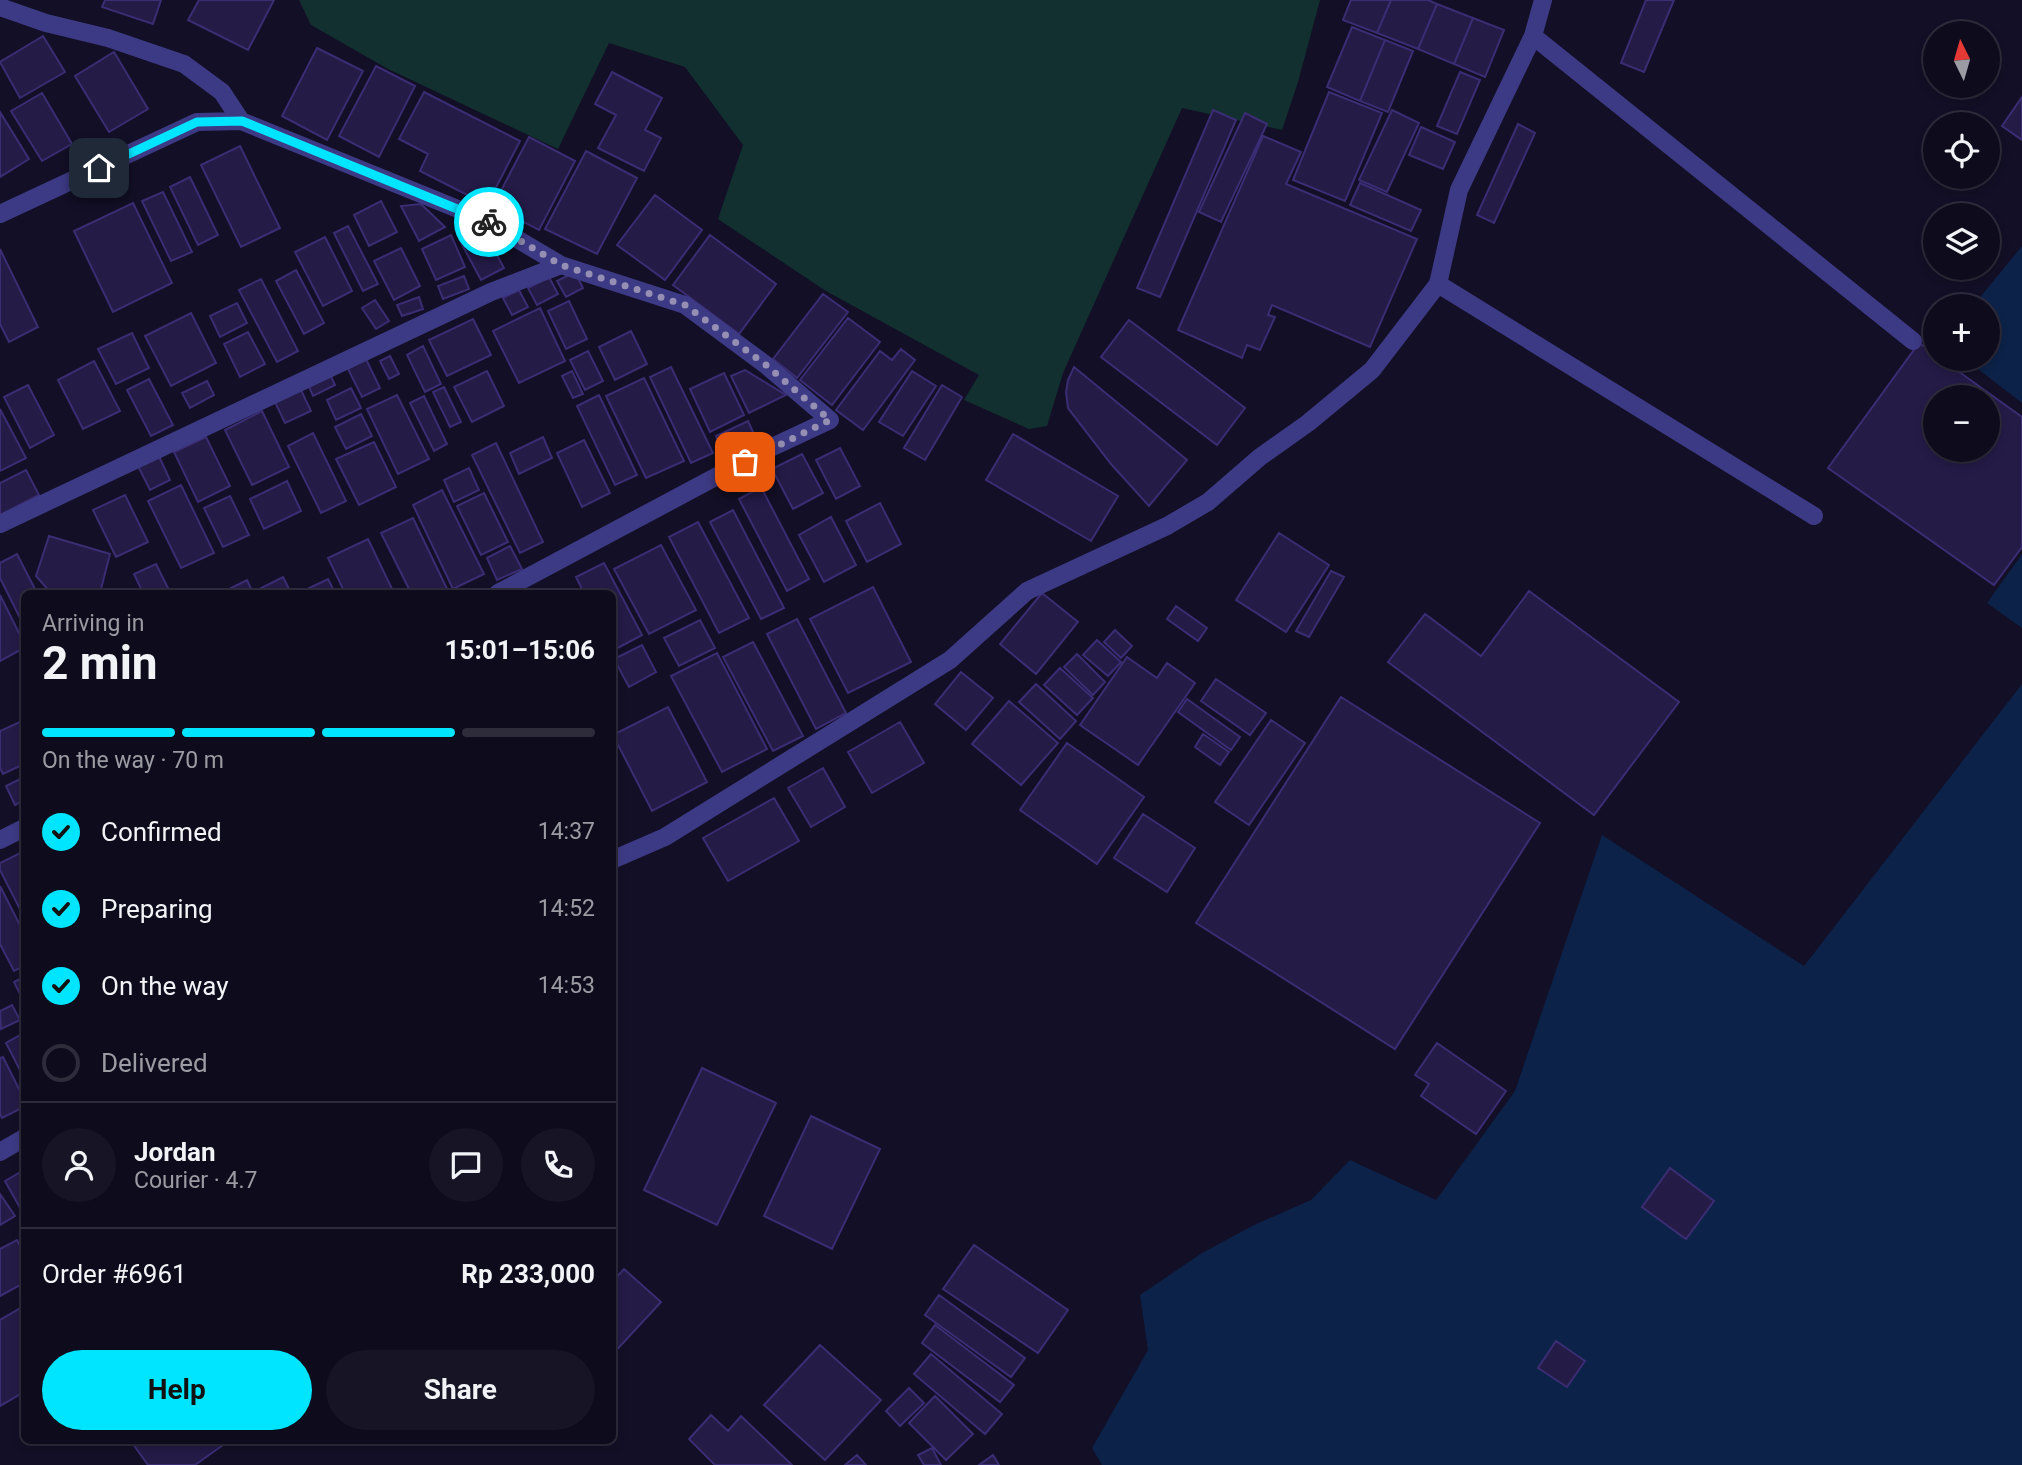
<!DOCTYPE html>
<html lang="en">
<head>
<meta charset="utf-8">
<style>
  :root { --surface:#0e0b1c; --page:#171425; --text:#f1f3f6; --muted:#9b9ba3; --line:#2e2b3b; --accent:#00e5ff }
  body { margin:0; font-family:Roboto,sans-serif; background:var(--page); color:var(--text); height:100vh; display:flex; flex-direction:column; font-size:26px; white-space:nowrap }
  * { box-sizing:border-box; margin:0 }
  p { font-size:23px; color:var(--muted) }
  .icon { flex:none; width:38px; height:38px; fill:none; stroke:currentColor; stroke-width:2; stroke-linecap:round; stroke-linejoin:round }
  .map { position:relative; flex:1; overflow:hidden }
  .sheet { position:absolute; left:21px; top:590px; width:595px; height:854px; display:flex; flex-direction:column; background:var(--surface); border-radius:10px; box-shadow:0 4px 10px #0003,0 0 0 2px var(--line) }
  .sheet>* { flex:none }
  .needle { width:46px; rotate:355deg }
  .buttons { position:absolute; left:1923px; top:21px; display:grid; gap:14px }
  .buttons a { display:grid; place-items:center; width:77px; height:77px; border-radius:50%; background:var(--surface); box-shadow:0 4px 10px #0003,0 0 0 2px var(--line); font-size:35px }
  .pin { position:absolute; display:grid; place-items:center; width:60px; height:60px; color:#fff; margin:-30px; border-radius:14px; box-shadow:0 4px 10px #0006 }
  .courier { position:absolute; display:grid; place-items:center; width:70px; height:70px; margin:-35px; border:5px solid #00e5ff; border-radius:50%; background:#fff; color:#222; box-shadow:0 2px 9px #0007 }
  .overview em { font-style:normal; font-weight:700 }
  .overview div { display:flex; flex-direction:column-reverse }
  .overview { display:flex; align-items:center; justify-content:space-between; height:119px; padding:0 21px }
  h1 { font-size:46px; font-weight:700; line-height:52px }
  .bar { display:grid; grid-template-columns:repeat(4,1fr); gap:10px 7px; align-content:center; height:84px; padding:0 21px }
  .bar i { height:9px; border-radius:5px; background:var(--line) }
  .bar .selected { background:var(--accent) }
  .bar p { grid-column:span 4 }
  .line { display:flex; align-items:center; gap:18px; padding:0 21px; border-top:2px solid var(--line) }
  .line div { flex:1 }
  .round { display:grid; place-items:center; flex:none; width:74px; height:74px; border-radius:37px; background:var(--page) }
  ol { padding:0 21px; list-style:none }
  li { display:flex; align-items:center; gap:21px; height:77px }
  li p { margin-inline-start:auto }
  li .icon { padding:7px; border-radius:50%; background:var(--accent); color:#111; stroke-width:4 }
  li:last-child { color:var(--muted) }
  li i { width:38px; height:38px; border:4px solid var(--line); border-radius:50% }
  .button { display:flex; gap:14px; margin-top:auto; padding:14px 21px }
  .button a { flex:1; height:80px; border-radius:42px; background:var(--accent); color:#111; font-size:28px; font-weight:700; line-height:80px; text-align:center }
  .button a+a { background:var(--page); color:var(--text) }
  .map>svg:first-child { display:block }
  .green { fill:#12302f }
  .water { fill:#0c2248 }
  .building { fill:#241b47; stroke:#3b2d73; stroke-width:2; fill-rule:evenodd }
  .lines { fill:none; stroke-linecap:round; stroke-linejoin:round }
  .minor { stroke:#3d3a85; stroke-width:18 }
  .done { stroke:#948fb3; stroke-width:7; stroke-dasharray:0 12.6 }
  .route { stroke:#00e5ff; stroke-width:9 }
</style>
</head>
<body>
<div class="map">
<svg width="2022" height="1465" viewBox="0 0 2022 1465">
  <rect width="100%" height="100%" fill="#130f26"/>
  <path class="green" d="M299,0H1320L1298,82L1282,130L1182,108L1063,373L1047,426L1029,429L964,400L979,375L826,291L718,219L743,145L685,67L609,43L558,149L388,69L311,25Z"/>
  <path class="water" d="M2022,246V403L1965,359H1988V306H1973Z
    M2022,554V628L1987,603Z
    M2022,684V1465H1102L1092,1448L1148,1350L1140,1295L1202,1253L1254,1225L1311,1200L1350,1160L1436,1200L1515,1091L1602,835L1804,966Z"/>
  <path class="building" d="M105,0H161L153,24L102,7Z
    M199,0H274L248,50L188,20Z
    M1351,0H1391L1377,33L1343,20Z
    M1391,0H1428L1437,4L1418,49L1377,33Z
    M1646,0H1674L1644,72L1621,63Z
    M1437,4L1473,18L1454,64L1418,49Z
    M1473,18L1504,30L1485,77L1454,64Z
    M1352,27L1385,40L1360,101L1327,87Z
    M43,36L65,72L20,98L0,62Z
    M1385,40L1413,51L1388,112L1360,101Z
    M317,48L363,71L327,140L282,116Z
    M114,52L148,109L109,132L75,76Z
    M376,66L415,86L379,157L339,136Z
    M612,72L662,98L645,130L661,138L644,171L598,148L616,115L595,104Z
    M1460,72L1480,80L1457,134L1437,126Z
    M424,92L520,141L487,205L420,171L428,154L399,139Z
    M1329,92L1382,113L1345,201L1293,180Z
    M42,93L72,144L42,161L11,111Z
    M2022,97V140L2002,126Z
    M1213,110L1236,120L1160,297L1137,288Z
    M1392,110L1419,123L1387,192L1359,180Z
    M0,112L29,159L0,177Z
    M1245,113L1267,124L1221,222L1199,212Z
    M1518,124L1535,133L1494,223L1477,215Z
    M1421,127L1455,142L1443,169L1409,155Z
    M1263,136L1301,152L1286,184L1417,239L1370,347L1272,305L1268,315L1275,317L1260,350L1247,345L1242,358L1178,330Z
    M529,137L575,161L539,230L493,206Z
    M240,146L280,228L241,247L201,165Z
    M586,151L637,178L597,254L545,229Z
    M190,177L218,235L198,245L170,187Z
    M1360,183L1421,210L1411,231L1350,205Z
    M163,192L192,252L171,261L142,201Z
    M655,195L702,230L665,280L617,245Z
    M381,201L397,232L369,246L354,215Z
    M133,203L172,283L113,312L74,231Z
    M421,204L445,227L419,241L401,206Z
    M348,226L378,284L363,291L334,233Z
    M482,227L504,268L481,280L459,239Z
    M451,235L465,267L436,280L422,249Z
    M710,235L776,284L739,334L673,285Z
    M325,237L352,291L323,306L295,252Z
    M401,248L420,286L394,300L374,261Z
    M0,249L38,327L9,342L0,324Z
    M296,270L324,323L304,334L276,281Z
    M575,272L583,288L566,297L557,281Z
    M464,276L469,289L443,299L438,286Z
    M549,277L558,294L537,305L528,288Z
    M261,279L298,351L277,362L239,290Z
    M519,290L528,307L512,315L503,298Z
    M823,294L848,312L797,378L773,359Z
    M419,297L423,309L402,316L397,305Z
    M375,300L389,321L376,329L362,308Z
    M569,301L587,339L566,349L548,311Z
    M237,303L247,323L220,337L210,316Z
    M540,308L565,361L519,383L493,331Z
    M191,313L216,363L171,386L145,336Z
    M848,318L880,342L832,405L800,380Z
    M473,319L491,355L447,376L429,340Z
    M1129,320L1245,408L1217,445L1101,357Z
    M631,331L647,364L615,380L599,347Z
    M248,332L265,364L240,377L224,344Z
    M132,333L149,368L116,384L98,349Z
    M1919,343L1936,355V359H1941L2022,417V547L1994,585L1828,468ZM1936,397H1988V450H1936Z
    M423,346L441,384L425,392L407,355Z
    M901,349L915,360L863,430L836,410L880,351L892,360Z
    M588,351L603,381L585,390L570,360Z
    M390,356L399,374L389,379L380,361Z
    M366,359L380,388L362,397L348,369Z
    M94,361L120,411L83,429L58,380Z
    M671,367L713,453L691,463L650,377Z
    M1074,367L1187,460L1149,506L1111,464L1068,408L1066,392L1068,380Z
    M745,370L786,395L749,413L731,376Z
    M487,371L504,406L472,422L454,387Z
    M572,371L583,394L573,398L562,376Z
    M912,371L936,386L903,436L879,422Z
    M329,372L335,385L313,396L307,382Z
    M724,373L744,415L710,432L690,389Z
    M644,378L684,461L646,478L606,396Z
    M149,379L173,425L151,436L127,390Z
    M207,381L214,395L190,408L182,393Z
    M28,385L54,435L30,448L4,397Z
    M942,385L962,397L925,460L904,448Z
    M444,387L461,422L450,427L433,392Z
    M300,388L311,411L285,423L274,400Z
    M351,388L361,408L336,420L327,400Z
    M397,395L429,459L398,474L367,409Z
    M599,395L637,475L615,485L577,406Z
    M424,396L447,444L434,451L410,403Z
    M0,409L26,458L0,471Z
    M262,411L289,467L252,485L225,430Z
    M361,414L372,436L346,449L335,427Z
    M748,421L758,443L725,458L716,436Z
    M313,433L346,501L321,513L288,446Z
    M1013,434L1118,496L1091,541L986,480Z
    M206,437L230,486L198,502L174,452Z
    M543,437L552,458L519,474L510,453Z
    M584,440L610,493L582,507L557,453Z
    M374,442L396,487L359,505L336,459Z
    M496,443L543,542L520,553L472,455Z
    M840,448L860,486L836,499L816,460Z
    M157,452L170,480L150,490L136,462Z
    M802,454L823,493L793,509L772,469Z
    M469,468L479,490L454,502L444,480Z
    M26,470L39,495L0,515V483Z
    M287,481L301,511L264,529L250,499Z
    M181,485L214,553L181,568L148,501Z
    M761,487L809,579L787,591L739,499Z
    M442,490L484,574L453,589L413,505Z
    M484,493L508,542L481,555L457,506Z
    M125,495L148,542L116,557L93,510Z
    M230,496L249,535L223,547L204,508Z
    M880,503L901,544L867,562L846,521Z
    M733,510L784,608L761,619L710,522Z
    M831,517L856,565L824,582L799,535Z
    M413,518L449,593H411L381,533Z
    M698,522L749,618L719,633L669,537Z
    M1279,533L1329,565L1286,632L1236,600Z
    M49,536L110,554L100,593H51L36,576Z
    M368,539L394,593H345L328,558Z
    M661,545L696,610L649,634L614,569Z
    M510,546L522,569L497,580L487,558Z
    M17,554L37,593H24V626L0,578V563Z
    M604,563L642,635L614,650L612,593H584L576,577Z
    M156,564L170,592L143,593L134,574Z
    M1331,571L1344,577L1309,637L1296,631Z
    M283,577L291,593H256L255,591Z
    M328,579L335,593H299Z
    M247,580L253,593H221Z
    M873,587L911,662L848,693L810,619Z
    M1529,591L1679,702L1594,815L1388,662L1425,614L1481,656Z
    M1042,593L1078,622L1036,674L1000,644Z
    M0,595L24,643V648L0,661Z
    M1176,606L1207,628L1198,641L1167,619Z
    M797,619L846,713L816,729L767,634Z
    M700,620L715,648L679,666L664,638Z
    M1115,630L1132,646L1121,658L1104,642Z
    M1097,640L1121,662L1108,676L1083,655Z
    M753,642L803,736L773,751L723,657Z
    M642,645L656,672L629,687L614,659Z
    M717,653L767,749L722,772L671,676Z
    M1077,654L1105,682L1093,695L1064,667Z
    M1127,657L1157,678L1167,663L1195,683L1138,765L1080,725Z
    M1060,668L1093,698L1077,715L1044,685Z
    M961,672L993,698L966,730L935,704Z
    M1216,679L1266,713L1250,735L1201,701Z
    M1036,684L1076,721L1060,739L1019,702Z
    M1341,697L1540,823L1395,1049L1196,923Z
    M1187,699L1240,737L1231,750L1178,712Z
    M1009,701L1058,743L1021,785L972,744Z
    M668,707L707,782L652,811L613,735Z
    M24,720V764L3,774L0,768V731Z
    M1271,720L1305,743L1249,825L1215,802Z
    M900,722L924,763L872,793L848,752Z
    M1203,734L1229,752L1220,765L1195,747Z
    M1067,743L1144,797L1097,864L1020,810Z
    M823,768L845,807L811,827L788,788Z
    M24,777V800L15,805L6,786Z
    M774,798L799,841L728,881L703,838Z
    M1143,814L1195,848L1167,892L1114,858Z
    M24,851V917L0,870V863Z
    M0,886L24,933V966L14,971L0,944Z
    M24,977V1002L14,982Z
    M12,1005L20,1020L1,1029L0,1011Z
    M24,1033V1078L6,1043Z
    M1437,1043L1506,1091L1476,1134L1421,1096L1429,1084L1415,1075Z
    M3,1057L24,1099V1107L2,1118L0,1114V1058Z
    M702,1068L776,1103L717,1225L644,1190Z
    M811,1116L880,1149L832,1249L764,1216Z
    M1670,1168L1714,1201L1686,1239L1642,1207Z
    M24,1170V1215L5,1181Z
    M0,1194L15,1216L0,1225Z
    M17,1240L24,1253V1283L0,1296V1249Z
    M974,1245L1068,1310L1038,1353L943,1289Z
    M624,1269L661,1302L612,1355V1282Z
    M939,1295L1025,1358L1011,1377L925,1315Z
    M24,1306V1392L0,1406V1320Z
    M935,1325L1014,1385L1000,1402L922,1343Z
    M1556,1341L1585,1361L1567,1387L1538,1368Z
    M820,1345L881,1400L825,1460L764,1405Z
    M931,1354L1002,1414L985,1434L914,1374Z
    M909,1388L924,1403L900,1426L886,1411Z
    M935,1396L973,1434L946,1460L909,1423Z
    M711,1415L728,1431L741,1416L792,1465H715L689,1439Z
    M137,1440H230L195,1465H148L133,1444Z
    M932,1448L941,1465H924L918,1455Z
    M857,1455L866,1465H845Z
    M993,1455L999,1465H979Z"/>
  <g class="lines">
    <path class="minor" d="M0,7L46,23L108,38L184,64L222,92L241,121
      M1533,36L1913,341
      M0,214L197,122L241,121L485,220L561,265L685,305L766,365L830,420L768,449L498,593
      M1438,284L1814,516
      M0,524L491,292L561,265
      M0,840L24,828
      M612,860L665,837L950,660L1027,591L1167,526L1208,502L1260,457L1308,423L1372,370L1438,284L1459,190L1533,36L1543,0
      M0,1152L24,1138"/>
  </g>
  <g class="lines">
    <path class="done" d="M489,222L561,265L685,305L766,365L830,420L745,462"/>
    <path class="route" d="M99,168L197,122L242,121L489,222"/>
  </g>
</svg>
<div class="buttons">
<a><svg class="needle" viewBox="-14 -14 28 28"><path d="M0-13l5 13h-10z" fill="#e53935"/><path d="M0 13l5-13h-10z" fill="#9b9ba3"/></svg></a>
<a><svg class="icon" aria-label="locate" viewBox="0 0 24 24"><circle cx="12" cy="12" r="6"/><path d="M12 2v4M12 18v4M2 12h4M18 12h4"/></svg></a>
<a><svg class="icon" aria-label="layers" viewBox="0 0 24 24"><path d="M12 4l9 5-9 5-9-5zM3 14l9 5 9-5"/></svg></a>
<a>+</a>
<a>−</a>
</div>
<div class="pin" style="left:745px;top:462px;background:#ea580c"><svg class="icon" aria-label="bag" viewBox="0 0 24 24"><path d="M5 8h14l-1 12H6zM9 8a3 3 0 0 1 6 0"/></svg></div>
<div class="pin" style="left:99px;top:168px;background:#1f2937"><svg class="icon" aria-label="home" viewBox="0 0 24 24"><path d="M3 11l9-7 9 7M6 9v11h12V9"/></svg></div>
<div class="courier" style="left:489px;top:222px"><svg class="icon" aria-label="bike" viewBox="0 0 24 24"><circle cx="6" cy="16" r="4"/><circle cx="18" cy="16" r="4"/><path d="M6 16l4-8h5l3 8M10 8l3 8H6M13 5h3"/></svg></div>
<section class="sheet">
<div class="overview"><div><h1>2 min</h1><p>Arriving in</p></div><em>15:01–15:06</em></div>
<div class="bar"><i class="selected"></i><i class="selected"></i><i class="selected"></i><i></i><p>On the way · 70 m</p></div>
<ol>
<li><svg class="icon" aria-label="check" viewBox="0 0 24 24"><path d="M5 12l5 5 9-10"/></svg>Confirmed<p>14:37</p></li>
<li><svg class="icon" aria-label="check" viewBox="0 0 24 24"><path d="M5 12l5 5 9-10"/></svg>Preparing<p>14:52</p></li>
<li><svg class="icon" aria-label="check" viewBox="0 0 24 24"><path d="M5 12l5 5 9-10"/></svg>On the way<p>14:53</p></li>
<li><i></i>Delivered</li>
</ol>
<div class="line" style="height:126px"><a class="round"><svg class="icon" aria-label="person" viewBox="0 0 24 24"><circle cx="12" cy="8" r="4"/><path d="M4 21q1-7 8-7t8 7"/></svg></a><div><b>Jordan</b><p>Courier · 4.7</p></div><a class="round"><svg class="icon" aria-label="chat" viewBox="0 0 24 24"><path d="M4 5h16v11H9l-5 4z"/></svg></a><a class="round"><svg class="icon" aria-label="phone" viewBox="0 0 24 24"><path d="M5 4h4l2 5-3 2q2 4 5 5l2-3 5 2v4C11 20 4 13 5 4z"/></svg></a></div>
<div class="line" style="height:91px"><div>Order #6961</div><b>Rp 233,000</b></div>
<div class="button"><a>Help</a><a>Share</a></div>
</section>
</div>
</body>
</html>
